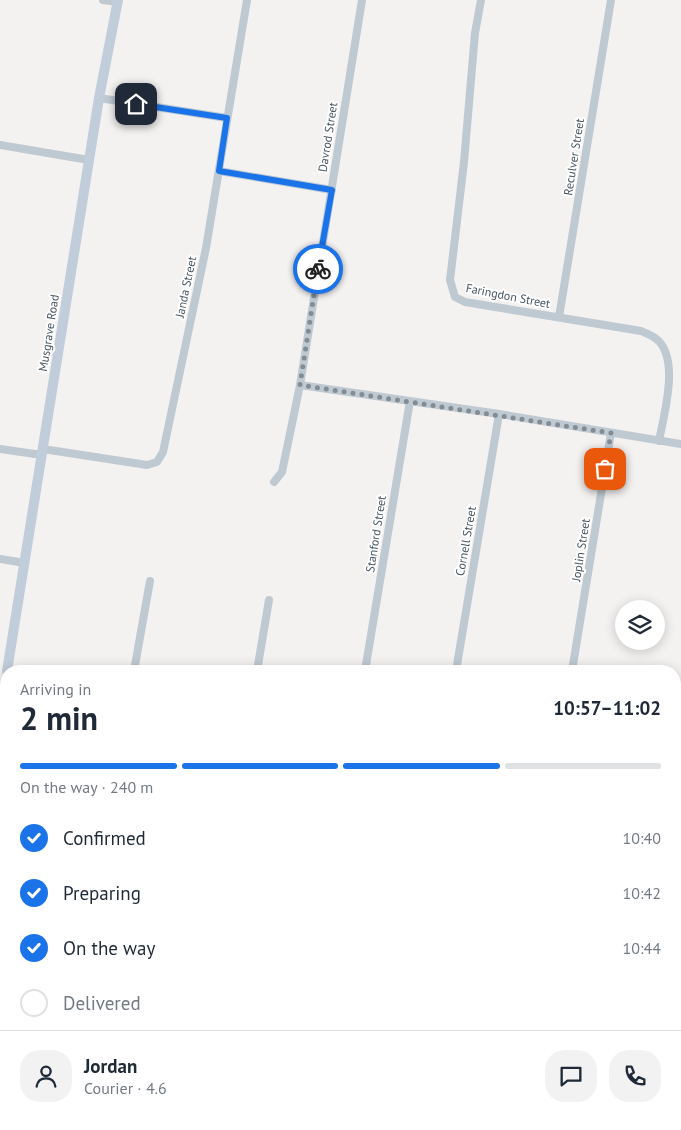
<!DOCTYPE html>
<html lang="en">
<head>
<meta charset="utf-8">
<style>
  :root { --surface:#fff; --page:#f2f2f3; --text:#1f2937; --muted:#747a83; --line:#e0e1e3; --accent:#1a73e8 }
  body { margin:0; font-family:"PT Sans",sans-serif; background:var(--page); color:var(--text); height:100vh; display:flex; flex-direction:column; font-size:19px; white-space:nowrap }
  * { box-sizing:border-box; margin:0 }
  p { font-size:16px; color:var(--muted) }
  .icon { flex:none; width:28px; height:28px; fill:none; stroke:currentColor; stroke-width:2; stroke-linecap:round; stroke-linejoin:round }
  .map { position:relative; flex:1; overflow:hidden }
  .panel { position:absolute; left:0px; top:665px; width:681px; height:465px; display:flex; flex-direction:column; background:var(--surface); border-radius:20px 20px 0 0; box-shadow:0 2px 12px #0003 }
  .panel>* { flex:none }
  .fabs { position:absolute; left:615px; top:600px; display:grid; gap:10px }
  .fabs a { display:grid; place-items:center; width:50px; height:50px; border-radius:50%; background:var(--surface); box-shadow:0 2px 12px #0003; font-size:25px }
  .pin { position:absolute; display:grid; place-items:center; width:42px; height:42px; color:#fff; margin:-21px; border-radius:10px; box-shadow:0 2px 8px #0006 }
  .courier { position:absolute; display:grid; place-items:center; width:50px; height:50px; margin:-25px; border:4px solid #1a73e8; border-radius:50%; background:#fff; color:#222; box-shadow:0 1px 6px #0007 }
  .summary em { font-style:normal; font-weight:700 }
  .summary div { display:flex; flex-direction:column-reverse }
  .summary { display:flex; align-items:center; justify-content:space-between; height:85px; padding:0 20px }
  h1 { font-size:32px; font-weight:700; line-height:38px }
  .bar { display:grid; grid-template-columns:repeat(4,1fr); gap:8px 5px; align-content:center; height:60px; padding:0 20px }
  .bar i { height:6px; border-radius:4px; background:var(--line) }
  .bar .current { background:var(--accent) }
  .bar p { grid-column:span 4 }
  .line { display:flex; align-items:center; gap:12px; padding:0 20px; border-top:1px solid var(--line) }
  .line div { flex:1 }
  .round { display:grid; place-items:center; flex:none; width:52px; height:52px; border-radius:20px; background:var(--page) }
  ol { padding:0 20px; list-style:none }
  li { display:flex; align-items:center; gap:15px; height:55px }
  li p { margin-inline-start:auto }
  li .icon { padding:5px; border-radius:50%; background:var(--accent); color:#fff; stroke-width:4 }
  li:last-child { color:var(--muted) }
  li i { width:28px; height:28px; border:2px solid var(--line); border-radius:50% }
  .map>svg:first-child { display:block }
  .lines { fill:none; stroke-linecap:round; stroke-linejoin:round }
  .street { stroke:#bec9d2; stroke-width:8 }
  .secondary { stroke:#c1cdda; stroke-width:10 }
  .primary { stroke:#afc1d2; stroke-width:11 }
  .done { stroke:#848c93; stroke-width:5; stroke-dasharray:0 9 }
  .route { stroke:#1a73e8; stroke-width:6 }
  .labels { text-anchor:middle; stroke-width:4; stroke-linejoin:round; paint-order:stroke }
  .street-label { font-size:12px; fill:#475561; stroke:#fff }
</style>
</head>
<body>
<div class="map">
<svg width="681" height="1130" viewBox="0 0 681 1130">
  <rect width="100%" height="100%" fill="#f4f1f1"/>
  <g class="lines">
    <path class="street" d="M103,0L118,2
      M481,0L475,33L464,162L450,280L455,297L465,302L641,331C645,333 651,335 655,338C681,356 664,414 659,441
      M99,98L227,118
      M0,145L89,160
      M219,171L332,190
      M559,317L611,0
      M300,385L499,414L681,444
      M0,449L42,455
      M43,449L147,465L157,462L163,452L206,248L247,0
      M274,482L282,472L300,385L362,0
      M0,559L25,563
      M134,671L150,581
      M257,671L269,600
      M365,671L410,401
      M456,671L499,414
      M572,671L611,433
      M675,799L681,800
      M0,905H3
      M0,966L6,968
      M675,1036L681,1038
      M0,1114L6,1115
      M45,1124L46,1130
      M620,1124L633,1130
      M211,1130L212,1124
      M331,1130L332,1124
      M437,1130L438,1124"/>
    <path class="secondary" d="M7,671L99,98L118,0
      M0,717L6,679"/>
    <path class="primary" d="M0,797L6,798
      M0,816L6,817
      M675,907L681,908
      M675,927L681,928"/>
  </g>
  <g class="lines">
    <path class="done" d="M318,269L300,385L611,433L605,469"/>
    <path class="route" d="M136,104L227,118L219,171L332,190L318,269"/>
  </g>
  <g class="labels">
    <g class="street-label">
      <text transform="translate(328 137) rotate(-81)" y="4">Davrod Street</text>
      <text transform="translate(574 157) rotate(-81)" y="4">Reculver Street</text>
      <text transform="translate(186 287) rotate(-78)" y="4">Janda Street</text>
      <text transform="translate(508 296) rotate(11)" y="4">Faringdon Street</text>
      <text transform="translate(49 333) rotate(-81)" y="4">Musgrave Road</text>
      <text transform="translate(376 534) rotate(-81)" y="4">Stanford Street</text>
      <text transform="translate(466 541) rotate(-80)" y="4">Cornell Street</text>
      <text transform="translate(581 550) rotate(-81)" y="4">Joplin Street</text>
    </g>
  </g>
</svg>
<div class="fabs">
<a><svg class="icon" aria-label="layers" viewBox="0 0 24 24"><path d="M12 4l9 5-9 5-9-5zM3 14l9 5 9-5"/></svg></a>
</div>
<div class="pin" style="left:605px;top:469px;background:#ea580c"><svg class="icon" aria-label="bag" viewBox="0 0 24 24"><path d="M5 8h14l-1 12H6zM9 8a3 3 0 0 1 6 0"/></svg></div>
<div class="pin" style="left:136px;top:104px;background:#1f2937"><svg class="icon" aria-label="home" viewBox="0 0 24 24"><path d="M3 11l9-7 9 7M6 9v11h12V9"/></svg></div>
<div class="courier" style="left:318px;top:269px"><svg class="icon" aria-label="bike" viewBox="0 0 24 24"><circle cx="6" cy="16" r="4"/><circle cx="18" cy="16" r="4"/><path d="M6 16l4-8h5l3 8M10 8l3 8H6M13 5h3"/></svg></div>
<section class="panel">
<div class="summary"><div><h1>2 min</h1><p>Arriving in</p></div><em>10:57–11:02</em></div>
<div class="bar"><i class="current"></i><i class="current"></i><i class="current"></i><i></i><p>On the way · 240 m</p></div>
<ol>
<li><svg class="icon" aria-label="check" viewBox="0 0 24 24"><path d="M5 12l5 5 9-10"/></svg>Confirmed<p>10:40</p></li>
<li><svg class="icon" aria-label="check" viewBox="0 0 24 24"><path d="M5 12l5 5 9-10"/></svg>Preparing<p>10:42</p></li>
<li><svg class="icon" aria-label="check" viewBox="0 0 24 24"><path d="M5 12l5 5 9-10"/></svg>On the way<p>10:44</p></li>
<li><i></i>Delivered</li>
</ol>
<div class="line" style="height:90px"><a class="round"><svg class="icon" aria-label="person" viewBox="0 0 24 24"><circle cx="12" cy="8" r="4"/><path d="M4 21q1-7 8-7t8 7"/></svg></a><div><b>Jordan</b><p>Courier · 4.6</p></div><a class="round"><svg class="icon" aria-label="chat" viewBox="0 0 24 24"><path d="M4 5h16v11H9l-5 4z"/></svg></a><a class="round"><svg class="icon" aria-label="phone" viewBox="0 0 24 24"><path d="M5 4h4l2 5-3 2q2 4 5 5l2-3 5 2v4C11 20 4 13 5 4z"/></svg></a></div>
</section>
</div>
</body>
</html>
